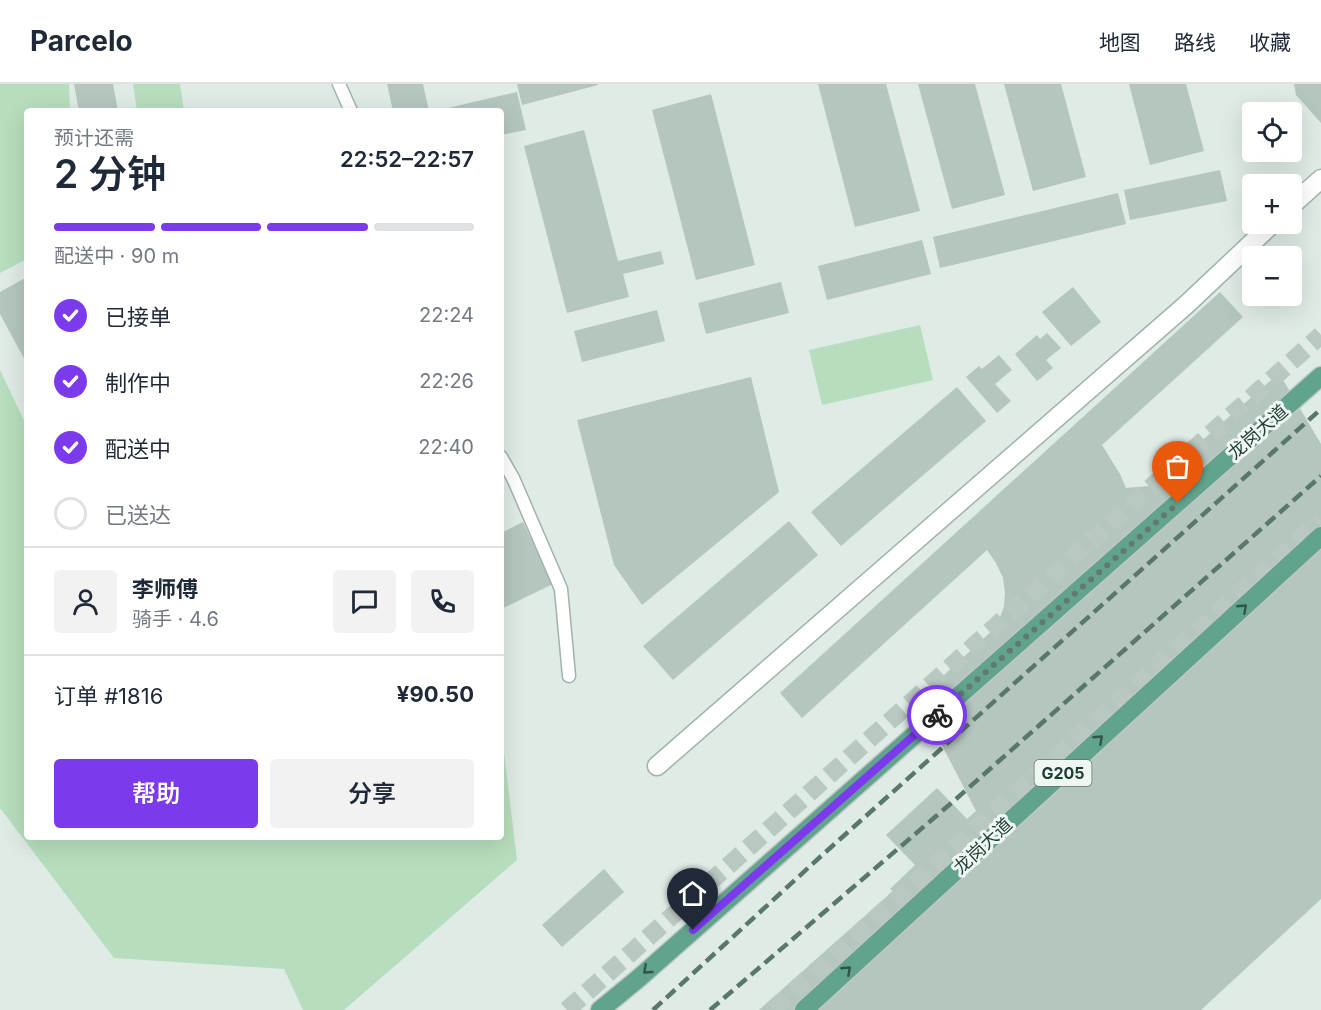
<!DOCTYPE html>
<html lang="zh">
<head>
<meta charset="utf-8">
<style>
  :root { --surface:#fff; --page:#f2f2f3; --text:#1f2937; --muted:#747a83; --line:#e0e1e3; --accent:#7c3aed }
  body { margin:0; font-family:Inter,"Noto Sans SC",sans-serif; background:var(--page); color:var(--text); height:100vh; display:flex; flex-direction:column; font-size:22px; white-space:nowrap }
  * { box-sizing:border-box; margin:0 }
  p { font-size:20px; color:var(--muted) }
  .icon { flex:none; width:33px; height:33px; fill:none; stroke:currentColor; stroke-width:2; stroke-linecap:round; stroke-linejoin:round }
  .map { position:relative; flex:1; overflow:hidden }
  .details { position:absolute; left:24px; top:24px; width:480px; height:732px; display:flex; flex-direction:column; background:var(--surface); border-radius:6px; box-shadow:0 6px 24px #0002 }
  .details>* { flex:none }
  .tools { position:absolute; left:1242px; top:18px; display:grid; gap:12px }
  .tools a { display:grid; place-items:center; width:60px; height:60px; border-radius:6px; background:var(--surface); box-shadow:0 6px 24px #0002; font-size:30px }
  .pin { position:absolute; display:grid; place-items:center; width:51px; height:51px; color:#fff; margin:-62px -26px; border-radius:50% 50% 50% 0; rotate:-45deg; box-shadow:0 0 6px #0007 }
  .pin .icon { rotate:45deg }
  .courier { position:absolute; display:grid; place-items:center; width:60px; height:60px; margin:-30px; border:4px solid #7c3aed; border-radius:50%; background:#fff; color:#222; box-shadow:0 2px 8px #0007 }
  .head em { font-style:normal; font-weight:600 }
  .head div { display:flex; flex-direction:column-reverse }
  .head { display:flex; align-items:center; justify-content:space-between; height:102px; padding:0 30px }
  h1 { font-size:39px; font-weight:600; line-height:45px }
  .bar { display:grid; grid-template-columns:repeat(4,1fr); gap:9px 6px; align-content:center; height:72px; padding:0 30px }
  .bar i { height:8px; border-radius:4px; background:var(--line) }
  .bar .active { background:var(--accent) }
  .bar p { grid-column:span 4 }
  .line { display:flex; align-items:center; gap:15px; padding:0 30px; border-top:2px solid var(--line) }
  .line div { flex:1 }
  .round { display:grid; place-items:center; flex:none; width:63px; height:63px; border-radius:6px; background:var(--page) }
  ol { padding:0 30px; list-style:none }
  li { display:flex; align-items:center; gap:18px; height:66px }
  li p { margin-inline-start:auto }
  li .icon { padding:6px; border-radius:50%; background:var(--accent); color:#fff; stroke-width:4 }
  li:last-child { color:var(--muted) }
  li i { width:33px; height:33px; border:3px solid var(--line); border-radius:50% }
  .action { display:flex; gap:12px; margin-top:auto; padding:12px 30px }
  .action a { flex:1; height:69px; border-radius:6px; background:var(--accent); color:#fff; font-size:24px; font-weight:600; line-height:69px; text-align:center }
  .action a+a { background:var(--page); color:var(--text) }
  header { display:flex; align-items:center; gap:36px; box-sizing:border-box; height:84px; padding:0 30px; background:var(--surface); border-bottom:2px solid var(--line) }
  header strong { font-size:28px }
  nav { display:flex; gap:33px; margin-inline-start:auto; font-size:21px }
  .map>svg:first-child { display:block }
  .green { fill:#b6debe }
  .building { fill:#b4c6bd }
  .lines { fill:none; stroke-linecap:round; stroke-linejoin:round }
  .trunk-tunnel { stroke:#b9c8c1; stroke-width:18; stroke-dasharray:18 9; stroke-linecap:butt }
  .service-casing { stroke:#a2b3ac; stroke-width:15 }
  .minor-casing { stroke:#a2b3ac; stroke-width:21 }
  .primary-casing { stroke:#c0c8c6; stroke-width:21 }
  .service { stroke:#fff; stroke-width:12 }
  .minor { stroke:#fff; stroke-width:18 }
  .primary { stroke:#61a38d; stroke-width:18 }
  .rail { stroke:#59776d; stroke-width:4.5; stroke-dasharray:12 6; stroke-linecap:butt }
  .oneway { stroke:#305649 }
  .done { stroke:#627971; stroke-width:6; stroke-dasharray:0 10.8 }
  .route { stroke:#7c3aed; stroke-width:8 }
  .labels { text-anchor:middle; stroke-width:6; stroke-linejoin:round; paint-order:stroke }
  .shield { fill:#eff7f3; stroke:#5d746c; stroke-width:1.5 }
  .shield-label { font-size:16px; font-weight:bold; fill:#1f3c32 }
  .street-label { font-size:18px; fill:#1f3c32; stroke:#eff7f3 }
</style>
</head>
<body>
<header>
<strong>Parcelo</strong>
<nav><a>地图</a><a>路线</a><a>收藏</a></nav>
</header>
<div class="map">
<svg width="1321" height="926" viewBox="0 0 1321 926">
  <rect width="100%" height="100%" fill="#dfebe5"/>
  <path class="green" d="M0,0H69L70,27H27V175L0,189Z
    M133,0H180L184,27H137Z
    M920,241L933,296L822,321L809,266Z
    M0,286L27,343V753H501V643L517,776L344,926H303L284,885L114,874L0,724Z"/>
  <path class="building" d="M74,0H113L118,27H79Z
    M387,0H423L429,27H393Z
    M517,0H598V1L522,21Z
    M818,0H886L920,127L855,143Z
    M918,0H975L1005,111L952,125Z
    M1004,0H1061L1086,93L1033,107Z
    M1129,0H1186L1204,67L1150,81Z
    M1294,0H1321V39L1296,11Z
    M517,8L526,46L501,51V27H435Z
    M711,10L755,181L696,196L652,26Z
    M584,46L618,177L661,167L664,180L623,190L629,213L567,229L524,62Z
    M1220,86L1227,117L1130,136L1124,106Z
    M1118,109L1126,140L940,184L933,153Z
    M922,156L931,190L827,216L818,182Z
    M27,193V280L0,230V208Z
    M781,198L789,229L706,250L698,219Z
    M1073,203L1101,238L1071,262L1042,228Z
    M1220,208L1243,233L1102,361L1120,390L1126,404L1150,402L1279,289L1321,360V815L1201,926H759L893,807L890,805L915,781L886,751L937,704L967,735L976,727L918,615L996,543L1004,523L1005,509L1003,494L996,479L987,466L802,634L780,609Z
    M657,226L665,257L582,278L574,247Z
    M1047,249L1061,264L1046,276L1053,284L1037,297L1015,270L1037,251L1040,255Z
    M999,271L1012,286L995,300L1011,317L997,329L966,293L979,282L982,285Z
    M751,293L779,408L642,521L614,481L577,336Z
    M957,303L986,337L841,462L811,428Z
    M789,437L818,471L673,596L643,562Z
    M523,438L553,500L501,525V449Z
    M604,785L624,808L562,863L542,841Z"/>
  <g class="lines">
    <path class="trunk-tunnel" d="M567,926L1321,251
      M773,926L1321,436"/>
    <g class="service-casing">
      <path id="service" d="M339,0L351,27
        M501,373L513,394L561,505L569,592"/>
    </g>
    <g class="minor-casing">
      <path id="minor" d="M1292,121L1321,95
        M657,682L1186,221L1272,140"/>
    </g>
    <g class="primary-casing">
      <path id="primary" d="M600,926L639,894L1321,292
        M804,926L1321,452"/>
    </g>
    <use href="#service" class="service"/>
    <use href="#minor" class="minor"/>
    <use href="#primary" class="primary"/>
    <path class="rail" d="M653,926L819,774L1321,325
      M710,926L956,715L1321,392"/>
  </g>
  <defs><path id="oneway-chevron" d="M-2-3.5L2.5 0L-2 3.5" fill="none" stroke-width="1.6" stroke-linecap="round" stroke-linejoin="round" transform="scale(1.5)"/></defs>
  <g class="oneway">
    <use href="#oneway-chevron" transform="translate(1243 524) rotate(-43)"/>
    <use href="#oneway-chevron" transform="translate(1099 655) rotate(-43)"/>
    <use href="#oneway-chevron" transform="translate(647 886) rotate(139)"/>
    <use href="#oneway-chevron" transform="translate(847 886) rotate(-43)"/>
  </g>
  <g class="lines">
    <path class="done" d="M937,631L1178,419"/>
    <path class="route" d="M693,846L937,631"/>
  </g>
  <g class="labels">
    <rect class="shield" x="1034.5" y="676" width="57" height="26" rx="4.5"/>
    <g class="shield-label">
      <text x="1063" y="695">G205</text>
    </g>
    <g class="street-label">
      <text transform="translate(1258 348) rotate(-41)" y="6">龙岗大道</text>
      <text transform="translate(983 762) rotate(-43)" y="6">龙岗大道</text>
    </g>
  </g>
</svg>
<div class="tools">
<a><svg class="icon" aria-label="locate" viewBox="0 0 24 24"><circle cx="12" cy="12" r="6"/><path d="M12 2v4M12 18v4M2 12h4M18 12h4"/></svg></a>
<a>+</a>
<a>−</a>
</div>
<div class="pin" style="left:1178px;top:419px;background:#ea580c"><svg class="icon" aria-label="bag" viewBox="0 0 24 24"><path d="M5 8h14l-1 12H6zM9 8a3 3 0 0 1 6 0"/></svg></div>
<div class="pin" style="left:693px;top:846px;background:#1f2937"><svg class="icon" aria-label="home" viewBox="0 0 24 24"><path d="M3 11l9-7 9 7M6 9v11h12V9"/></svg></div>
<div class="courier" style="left:937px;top:631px"><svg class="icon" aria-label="bike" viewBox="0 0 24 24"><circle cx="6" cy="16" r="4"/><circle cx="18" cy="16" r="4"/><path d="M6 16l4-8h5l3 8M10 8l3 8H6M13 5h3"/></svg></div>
<section class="details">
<div class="head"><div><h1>2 分钟</h1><p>预计还需</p></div><em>22:52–22:57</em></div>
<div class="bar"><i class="active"></i><i class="active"></i><i class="active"></i><i></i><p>配送中 · 90 m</p></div>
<ol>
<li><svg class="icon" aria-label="check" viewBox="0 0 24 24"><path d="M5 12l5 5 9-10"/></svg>已接单<p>22:24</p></li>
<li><svg class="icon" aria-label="check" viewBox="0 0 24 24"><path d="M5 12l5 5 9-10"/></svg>制作中<p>22:26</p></li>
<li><svg class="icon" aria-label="check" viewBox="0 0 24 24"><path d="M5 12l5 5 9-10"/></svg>配送中<p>22:40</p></li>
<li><i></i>已送达</li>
</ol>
<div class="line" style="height:108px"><a class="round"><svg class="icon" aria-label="person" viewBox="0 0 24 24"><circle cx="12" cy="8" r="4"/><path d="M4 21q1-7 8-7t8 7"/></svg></a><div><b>李师傅</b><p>骑手 · 4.6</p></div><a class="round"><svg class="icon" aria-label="chat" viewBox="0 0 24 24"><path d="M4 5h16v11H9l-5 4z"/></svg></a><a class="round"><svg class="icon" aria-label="phone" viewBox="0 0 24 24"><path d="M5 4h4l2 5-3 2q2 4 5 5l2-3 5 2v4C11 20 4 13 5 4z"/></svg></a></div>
<div class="line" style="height:78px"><div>订单 #1816</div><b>¥90.50</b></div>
<div class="action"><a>帮助</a><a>分享</a></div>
</section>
</div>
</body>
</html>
